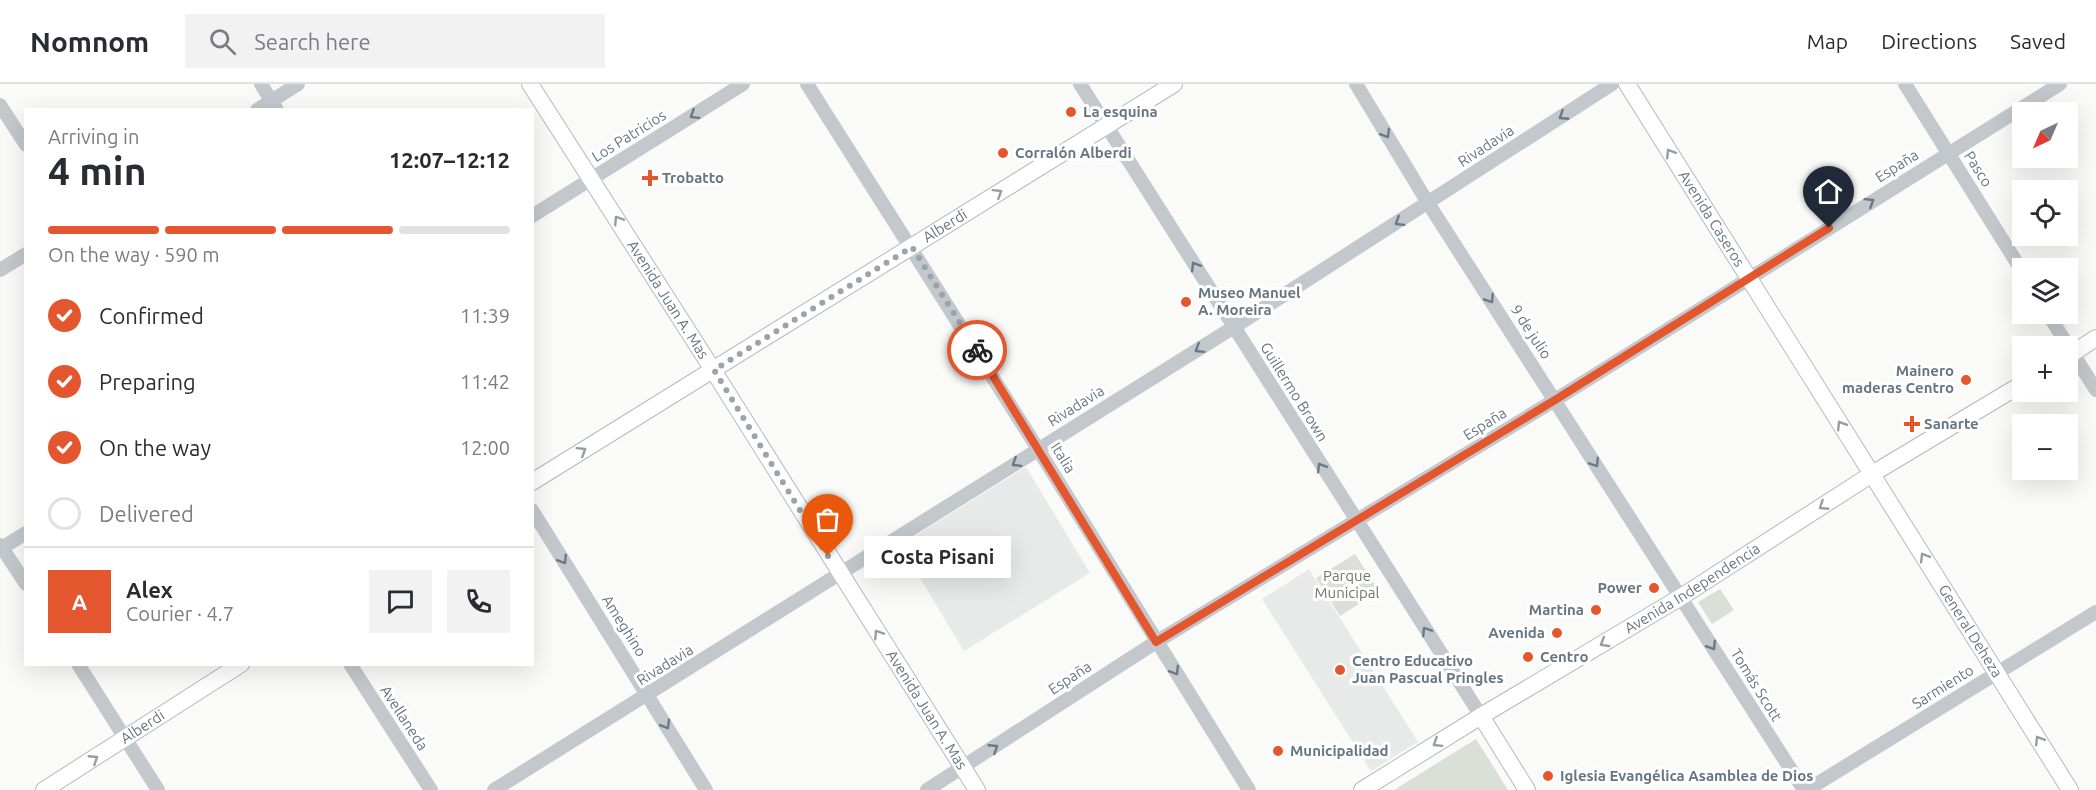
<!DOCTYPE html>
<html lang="en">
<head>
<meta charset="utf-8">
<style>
  :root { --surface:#fff; --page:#f2f2f3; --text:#2b2b33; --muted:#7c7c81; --line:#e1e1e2; --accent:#e4572e }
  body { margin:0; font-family:Ubuntu,sans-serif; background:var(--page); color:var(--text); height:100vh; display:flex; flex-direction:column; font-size:22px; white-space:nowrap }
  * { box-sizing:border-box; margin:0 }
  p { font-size:20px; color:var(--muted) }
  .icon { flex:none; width:33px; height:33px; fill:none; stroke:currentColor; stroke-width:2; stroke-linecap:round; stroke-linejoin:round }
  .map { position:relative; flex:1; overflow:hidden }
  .panel { position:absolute; left:24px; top:24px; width:510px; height:558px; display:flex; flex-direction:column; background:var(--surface); border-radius:0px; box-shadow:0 6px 24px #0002 }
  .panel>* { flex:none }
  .needle { width:39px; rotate:224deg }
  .buttons { position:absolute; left:2012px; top:18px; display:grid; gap:12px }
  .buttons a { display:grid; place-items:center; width:66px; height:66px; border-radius:0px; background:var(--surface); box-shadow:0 6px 24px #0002; font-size:30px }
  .pin { position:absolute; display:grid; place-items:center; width:51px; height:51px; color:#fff; margin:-62px -26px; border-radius:50% 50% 50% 0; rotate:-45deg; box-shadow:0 0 6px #0007 }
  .pin .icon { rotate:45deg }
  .courier { position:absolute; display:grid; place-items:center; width:60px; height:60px; margin:-30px; border:4px solid #e4572e; border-radius:50%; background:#fff; color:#222; box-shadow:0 2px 8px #0007 }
  .bubble { position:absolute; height:42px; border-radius:0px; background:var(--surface); box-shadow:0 6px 24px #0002; font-size:20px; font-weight:700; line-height:42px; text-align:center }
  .head em { font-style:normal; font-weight:700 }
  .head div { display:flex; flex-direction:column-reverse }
  .head { display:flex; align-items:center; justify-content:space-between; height:102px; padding:0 24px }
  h1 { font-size:39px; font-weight:700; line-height:45px }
  .bar { display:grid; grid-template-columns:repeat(4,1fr); gap:9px 6px; align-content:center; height:72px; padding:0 24px }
  .bar i { height:8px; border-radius:4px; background:var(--line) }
  .bar .active { background:var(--accent) }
  .bar p { grid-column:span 4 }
  .line { display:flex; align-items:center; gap:15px; padding:0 24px; border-top:2px solid var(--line) }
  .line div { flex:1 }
  .round { display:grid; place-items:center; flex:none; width:63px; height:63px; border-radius:0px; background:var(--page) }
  ol { padding:0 24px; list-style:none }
  li { display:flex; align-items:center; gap:18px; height:66px }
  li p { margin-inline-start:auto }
  li .icon { padding:6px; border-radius:50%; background:var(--accent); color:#fff; stroke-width:4 }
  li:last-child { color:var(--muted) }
  li i { width:33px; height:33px; border:3px solid var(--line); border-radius:50% }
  header { display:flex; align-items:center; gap:36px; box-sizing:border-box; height:84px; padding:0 30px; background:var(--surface); border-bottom:2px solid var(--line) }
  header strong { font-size:28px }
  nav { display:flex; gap:33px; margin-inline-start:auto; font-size:21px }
  .search { width:420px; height:54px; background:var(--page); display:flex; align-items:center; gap:15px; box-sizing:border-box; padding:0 21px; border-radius:0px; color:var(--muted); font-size:22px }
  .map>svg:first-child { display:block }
  .built { fill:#e8e9e9 }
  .green { fill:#dadfd7 }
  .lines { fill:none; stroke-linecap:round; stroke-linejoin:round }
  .major-casing { stroke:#b5babe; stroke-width:18 }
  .minor { stroke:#c3c8cc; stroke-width:14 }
  .major { stroke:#fff; stroke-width:16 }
  .oneway { stroke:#6a7a87 }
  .oneway2 { stroke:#939fa8 }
  .done { stroke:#99a4ac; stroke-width:6; stroke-dasharray:0 10.8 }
  .route { stroke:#e4572e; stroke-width:8 }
  .poi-dot { fill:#e4572e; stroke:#fff; stroke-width:2 }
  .labels { text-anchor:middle; stroke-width:6; stroke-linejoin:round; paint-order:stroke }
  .poi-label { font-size:15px; font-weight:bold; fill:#657683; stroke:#fff; text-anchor:start }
  .street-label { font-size:15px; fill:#657683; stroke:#fff }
  .park-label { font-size:15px; fill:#687a64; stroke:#fff }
</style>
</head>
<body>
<header>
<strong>Nomnom</strong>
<div class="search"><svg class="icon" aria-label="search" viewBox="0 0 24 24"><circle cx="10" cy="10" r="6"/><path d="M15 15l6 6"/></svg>Search here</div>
<nav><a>Map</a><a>Directions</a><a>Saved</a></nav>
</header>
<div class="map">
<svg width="2096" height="706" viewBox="0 0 2096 706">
  <rect width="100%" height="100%" fill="#fafaf8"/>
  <path class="built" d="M1026,383L1090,489L964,567L900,461Z
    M1309,485L1418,658L1371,687L1262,515Z"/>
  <path class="green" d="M1355,470L1379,507L1340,532L1316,494Z
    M1720,505L1734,526L1712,540L1698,518Z
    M1476,655L1508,706H1394Z"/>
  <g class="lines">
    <g class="major-casing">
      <g id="major">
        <path id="s1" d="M530,0L713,286L977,706"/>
        <path id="s2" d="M1627,0L2070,706"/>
        <path d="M2067,273L2096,254"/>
        <path id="s3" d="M532,398L1174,0"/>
        <path d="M1481,632L1527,706"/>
        <path id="s4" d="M44,706L241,580"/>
        <path id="s5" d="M1362,706L1481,632L1681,513L1872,390L2022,300"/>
      </g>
    </g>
    <path class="minor" d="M261,0L277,26
      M807,0L1038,365L1249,706
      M1080,0L1481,632
      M1356,0L1428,119L1804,706
      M1905,0L2022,187
      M0,21L26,61
      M257,26L298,0
      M532,132L743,0
      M0,186L26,170
      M2048,230L2096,306
      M532,426L706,706
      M0,461L26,500
      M0,465L26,449
      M78,580L158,706
      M350,580L431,706
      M494,706L1234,243L1612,0
      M927,706L1156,558L1555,316L2060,0
      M1807,706L2096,528"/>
    <use href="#major" class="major"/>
  </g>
  <defs><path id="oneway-chevron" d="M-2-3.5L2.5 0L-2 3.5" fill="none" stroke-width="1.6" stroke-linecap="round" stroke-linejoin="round" transform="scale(1.5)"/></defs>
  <g class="oneway">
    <use href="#oneway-chevron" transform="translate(694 31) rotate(148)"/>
    <use href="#oneway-chevron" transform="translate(1563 32) rotate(147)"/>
    <use href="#oneway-chevron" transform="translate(1386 50) rotate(59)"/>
    <use href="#oneway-chevron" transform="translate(1870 118) rotate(-32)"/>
    <use href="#oneway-chevron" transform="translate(1399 138) rotate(148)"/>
    <use href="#oneway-chevron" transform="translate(1195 182) rotate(-122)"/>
    <use href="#oneway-chevron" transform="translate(1490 215) rotate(57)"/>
    <use href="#oneway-chevron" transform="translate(1199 265) rotate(148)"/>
    <use href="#oneway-chevron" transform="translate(1016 379) rotate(148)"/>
    <use href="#oneway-chevron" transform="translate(1595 379) rotate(57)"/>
    <use href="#oneway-chevron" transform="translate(1321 383) rotate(-122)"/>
    <use href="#oneway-chevron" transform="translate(563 476) rotate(58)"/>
    <use href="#oneway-chevron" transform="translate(1426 547) rotate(-123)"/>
    <use href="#oneway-chevron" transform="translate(1712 562) rotate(58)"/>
    <use href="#oneway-chevron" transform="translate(1175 587) rotate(58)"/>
    <use href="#oneway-chevron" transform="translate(666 641) rotate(59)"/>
    <use href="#oneway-chevron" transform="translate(994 664) rotate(-33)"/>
  </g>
  <g class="oneway2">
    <use href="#oneway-chevron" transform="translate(1670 69) rotate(-122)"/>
    <use href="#oneway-chevron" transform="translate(998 109) rotate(-32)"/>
    <use href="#oneway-chevron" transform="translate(618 136) rotate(-123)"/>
    <use href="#oneway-chevron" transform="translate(1841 341) rotate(-122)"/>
    <use href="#oneway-chevron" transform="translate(582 367) rotate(-32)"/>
    <use href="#oneway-chevron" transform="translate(1823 422) rotate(147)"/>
    <use href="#oneway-chevron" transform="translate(1924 473) rotate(-122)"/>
    <use href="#oneway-chevron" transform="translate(878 550) rotate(-123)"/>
    <use href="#oneway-chevron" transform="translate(1604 559) rotate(149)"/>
    <use href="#oneway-chevron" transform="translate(2039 656) rotate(-122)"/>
    <use href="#oneway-chevron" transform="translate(1437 659) rotate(148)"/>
    <use href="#oneway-chevron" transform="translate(94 675) rotate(-33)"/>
  </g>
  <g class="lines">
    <path class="done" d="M828,472L714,286L912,163L977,266"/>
    <path class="route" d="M977,266L1156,558L1555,316L1829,144"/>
  </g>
  <g class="poi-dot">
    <circle cx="1071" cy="28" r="6"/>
    <circle cx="1003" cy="69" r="6"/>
    <path d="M647 85h6v6h6v6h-6v6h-6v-6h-6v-6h6z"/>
    <circle cx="1186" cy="218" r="6"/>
    <circle cx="1966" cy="296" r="6"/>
    <path d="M1909 331h6v6h6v6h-6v6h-6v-6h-6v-6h6z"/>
    <circle cx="1654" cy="504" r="6"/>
    <circle cx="1596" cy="526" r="6"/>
    <circle cx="1557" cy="549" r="6"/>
    <circle cx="1528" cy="573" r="6"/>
    <circle cx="1340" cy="586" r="6"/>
    <circle cx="1278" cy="667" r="6"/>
    <circle cx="1548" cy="692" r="6"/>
  </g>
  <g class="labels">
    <g class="poi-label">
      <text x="1083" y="33">La esquina</text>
      <text x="1015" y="74">Corralón Alberdi</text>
      <text x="662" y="99">Trobatto</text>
      <text x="1198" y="214">Museo Manuel<tspan x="1198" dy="17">A. Moreira</tspan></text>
      <text x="1954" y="292" text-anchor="end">Mainero<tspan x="1954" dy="17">maderas Centro</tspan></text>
      <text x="1924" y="345">Sanarte</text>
      <text x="1642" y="509" text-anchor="end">Power</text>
      <text x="1584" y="531" text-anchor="end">Martina</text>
      <text x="1545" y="554" text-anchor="end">Avenida</text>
      <text x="1540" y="578">Centro</text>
      <text x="1352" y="582">Centro Educativo<tspan x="1352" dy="17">Juan Pascual Pringles</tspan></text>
      <text x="1290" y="672">Municipalidad</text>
      <text x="1560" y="697">Iglesia Evangélica Asamblea de Dios</text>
    </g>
    <g class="street-label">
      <text transform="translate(629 52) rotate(-32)" y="5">Los Patricios</text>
      <text transform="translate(1486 62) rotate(-33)" y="5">Rivadavia</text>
      <text transform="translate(1897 82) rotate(-32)" y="5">España</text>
      <text transform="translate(1978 85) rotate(58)" y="5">Pasco</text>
      <text dy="5" stroke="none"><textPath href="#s2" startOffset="159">Avenida Caseros</textPath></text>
      <text dy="5" stroke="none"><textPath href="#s3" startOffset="486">Alberdi</textPath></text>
      <text dy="5" stroke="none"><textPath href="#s1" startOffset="256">Avenida Juan A. Mas</textPath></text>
      <text transform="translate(1531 248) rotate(57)" y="5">9 de julio</text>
      <text transform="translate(1294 308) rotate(58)" y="5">Guillermo Brown</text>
      <text transform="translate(1076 322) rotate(-32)" y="5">Rivadavia</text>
      <text transform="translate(1485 340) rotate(-32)" y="5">España</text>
      <text transform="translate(1063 374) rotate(58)" y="5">Italia</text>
      <text dy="5" stroke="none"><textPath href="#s5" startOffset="387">Avenida Independencia</textPath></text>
      <text transform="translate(624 542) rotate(58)" y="5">Ameghino</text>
      <text dy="5" stroke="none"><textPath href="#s2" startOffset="646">General Deheza</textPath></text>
      <text transform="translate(665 581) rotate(-32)" y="5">Rivadavia</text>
      <text transform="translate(1070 594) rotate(-33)" y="5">España</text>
      <text transform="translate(1756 601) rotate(58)" y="5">Tomás Scott</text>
      <text transform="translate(1943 603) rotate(-32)" y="5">Sarmiento</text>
      <text dy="5" stroke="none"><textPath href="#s1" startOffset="741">Avenida Juan A. Mas</textPath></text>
      <text transform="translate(404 634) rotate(57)" y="5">Avellaneda</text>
      <text dy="5" stroke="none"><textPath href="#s4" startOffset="117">Alberdi</textPath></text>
    </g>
    <g class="park-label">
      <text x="1347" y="497">Parque<tspan x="1347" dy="17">Municipal</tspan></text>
    </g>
  </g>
</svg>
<div class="buttons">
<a><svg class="needle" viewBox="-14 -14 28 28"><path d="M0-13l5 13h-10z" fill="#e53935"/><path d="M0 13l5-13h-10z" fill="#7c7c81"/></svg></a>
<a><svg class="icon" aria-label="locate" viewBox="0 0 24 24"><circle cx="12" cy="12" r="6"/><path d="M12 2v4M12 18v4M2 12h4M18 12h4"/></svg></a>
<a><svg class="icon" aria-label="layers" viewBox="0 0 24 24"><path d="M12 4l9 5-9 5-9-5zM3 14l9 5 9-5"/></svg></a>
<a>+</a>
<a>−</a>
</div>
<div class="pin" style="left:828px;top:472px;background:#ea580c"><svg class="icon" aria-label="bag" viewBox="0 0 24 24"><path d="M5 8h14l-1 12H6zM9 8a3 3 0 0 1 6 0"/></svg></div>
<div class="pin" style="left:1829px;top:144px;background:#1f2937"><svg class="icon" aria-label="home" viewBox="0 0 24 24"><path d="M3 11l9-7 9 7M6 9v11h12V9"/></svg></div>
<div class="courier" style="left:977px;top:266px"><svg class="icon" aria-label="bike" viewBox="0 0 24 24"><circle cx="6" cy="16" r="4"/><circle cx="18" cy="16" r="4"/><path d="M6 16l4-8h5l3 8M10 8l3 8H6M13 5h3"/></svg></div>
<div class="bubble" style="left:864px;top:452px;width:147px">Costa Pisani</div>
<section class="panel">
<div class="head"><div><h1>4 min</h1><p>Arriving in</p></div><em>12:07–12:12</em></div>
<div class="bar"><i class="active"></i><i class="active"></i><i class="active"></i><i></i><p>On the way · 590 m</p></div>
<ol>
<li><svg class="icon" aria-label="check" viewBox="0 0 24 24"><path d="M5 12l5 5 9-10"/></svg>Confirmed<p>11:39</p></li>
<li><svg class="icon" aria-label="check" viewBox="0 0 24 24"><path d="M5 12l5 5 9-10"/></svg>Preparing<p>11:42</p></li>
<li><svg class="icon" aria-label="check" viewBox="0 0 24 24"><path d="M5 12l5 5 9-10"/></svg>On the way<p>12:00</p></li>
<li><i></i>Delivered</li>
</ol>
<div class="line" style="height:108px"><b class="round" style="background:var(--accent);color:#fff">A</b><div><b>Alex</b><p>Courier · 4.7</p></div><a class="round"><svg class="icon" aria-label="chat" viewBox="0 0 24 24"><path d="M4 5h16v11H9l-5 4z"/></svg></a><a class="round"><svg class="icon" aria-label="phone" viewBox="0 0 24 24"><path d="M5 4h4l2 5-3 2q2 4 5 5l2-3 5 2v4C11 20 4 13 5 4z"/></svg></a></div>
</section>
</div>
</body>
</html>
